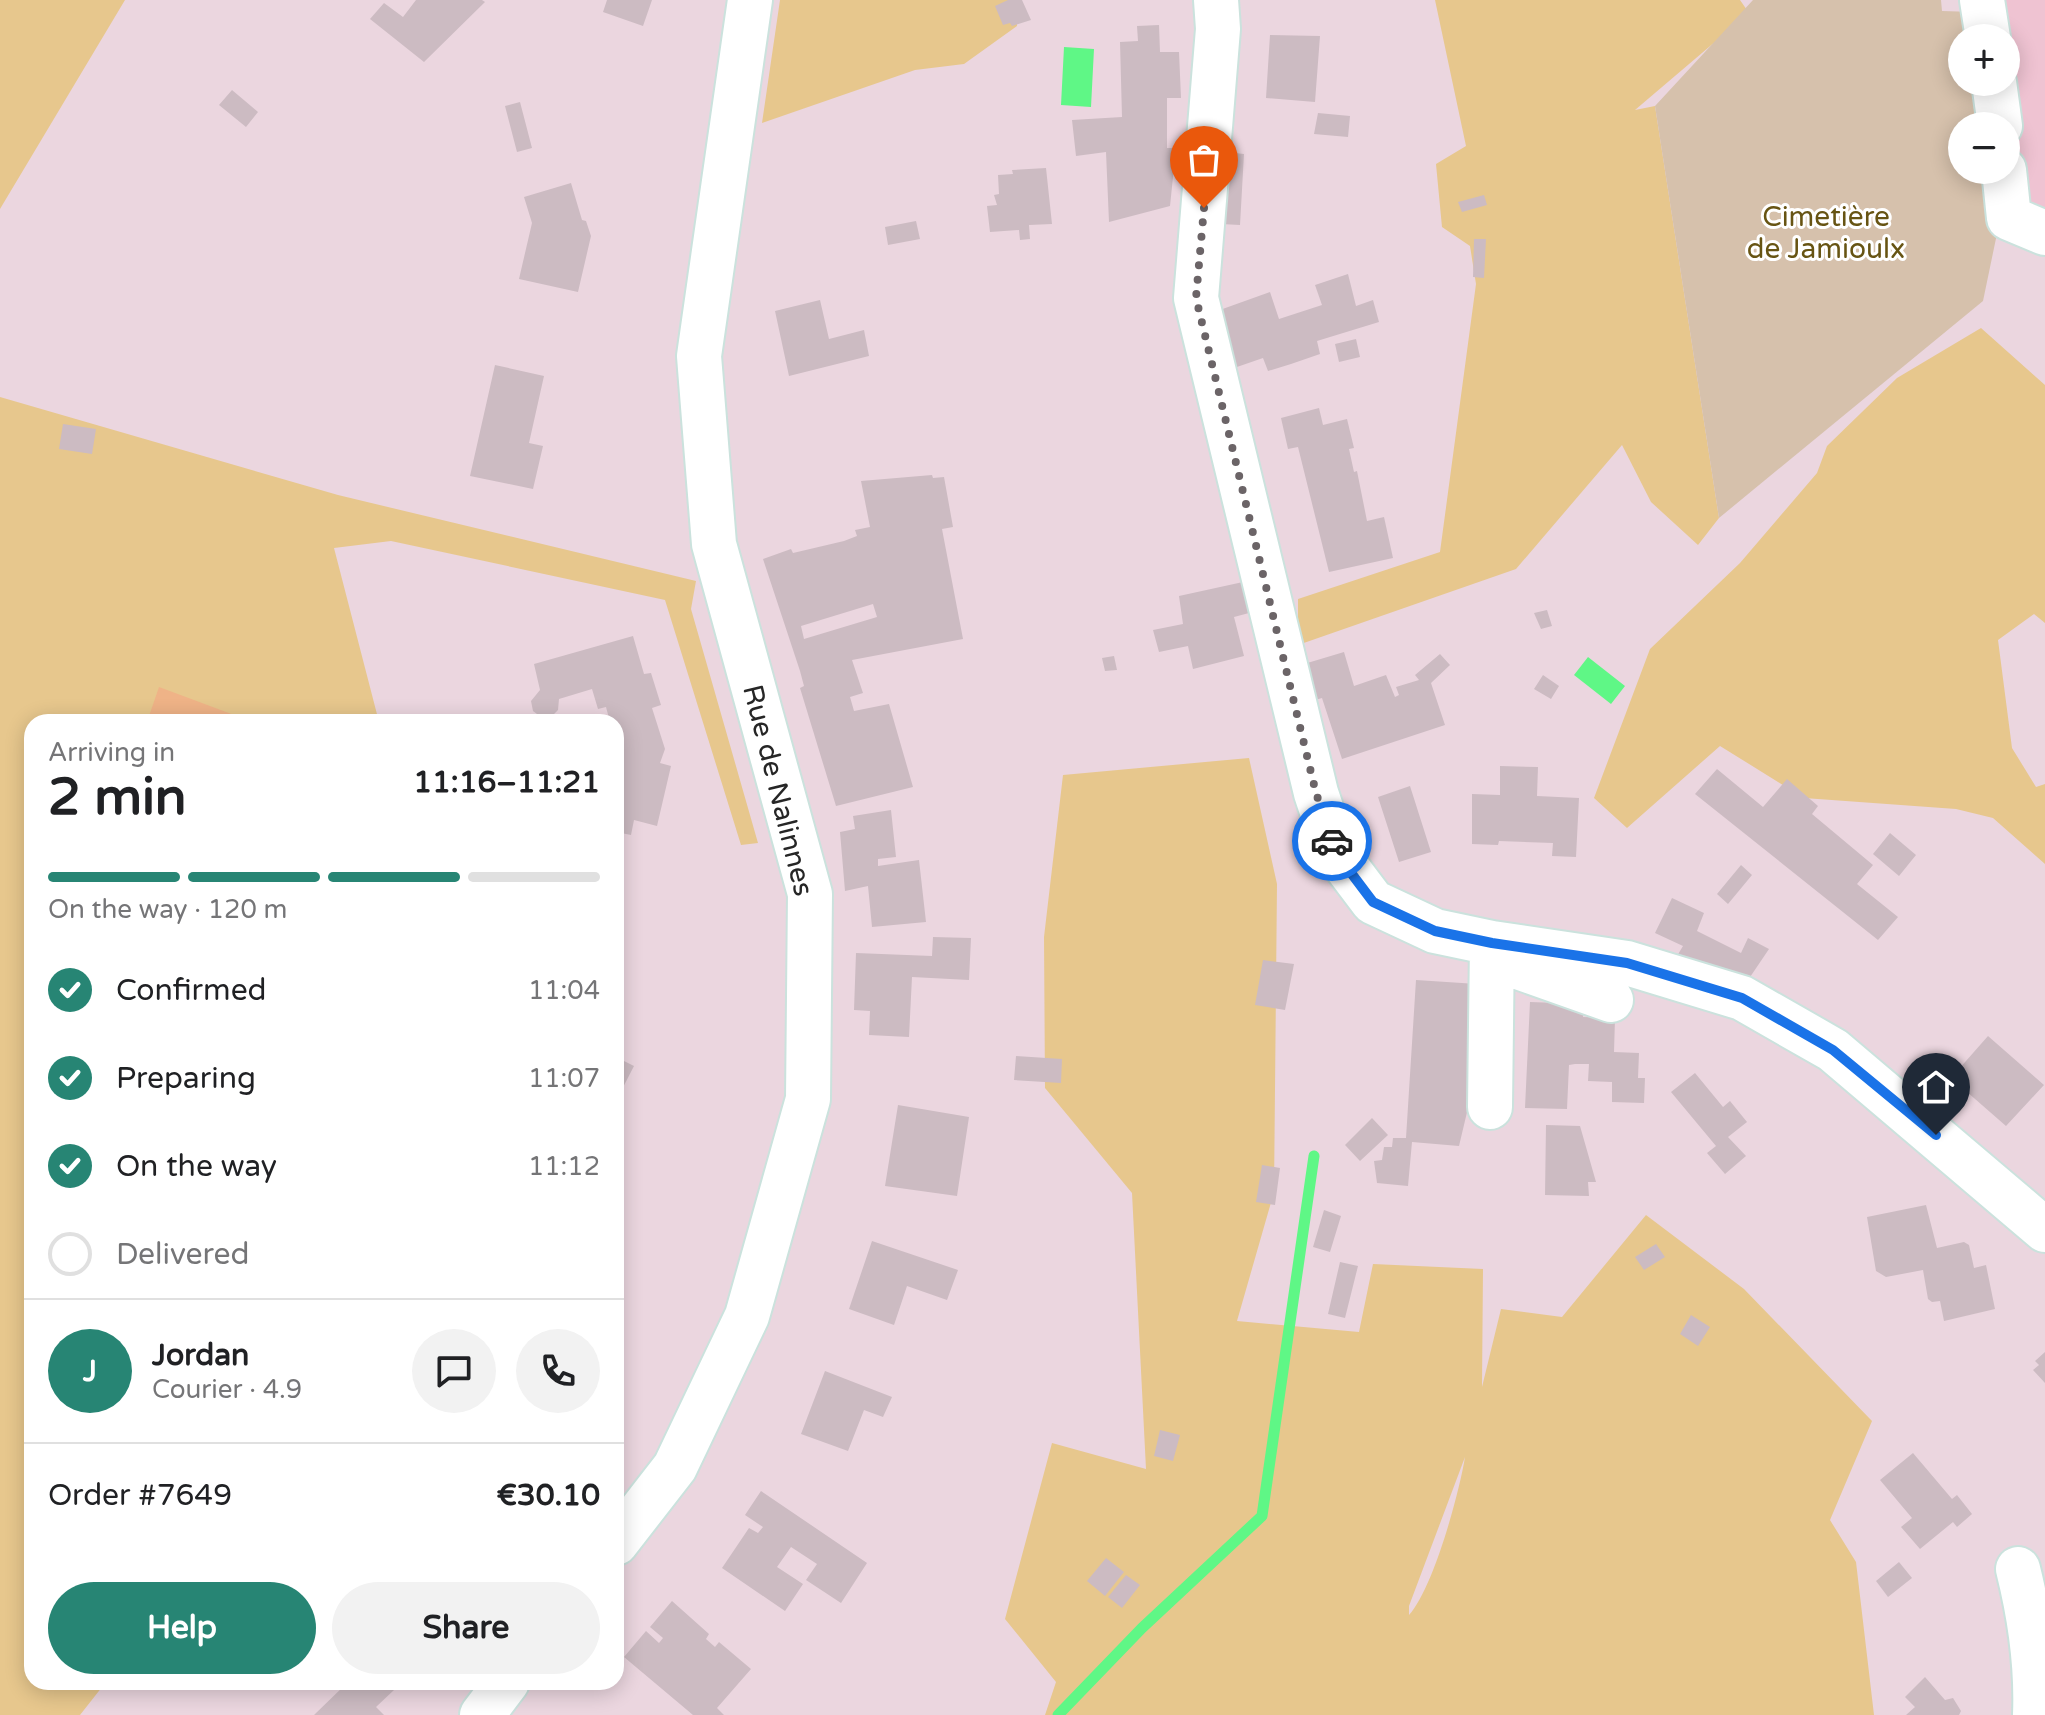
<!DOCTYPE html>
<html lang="en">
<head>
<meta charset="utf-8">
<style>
  :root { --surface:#fff; --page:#f2f2f2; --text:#202124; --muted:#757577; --line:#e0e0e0; --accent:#278574 }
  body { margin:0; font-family:"Varela Round",sans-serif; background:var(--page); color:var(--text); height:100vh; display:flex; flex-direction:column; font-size:30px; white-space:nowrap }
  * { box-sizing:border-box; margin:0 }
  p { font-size:26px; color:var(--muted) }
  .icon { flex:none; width:44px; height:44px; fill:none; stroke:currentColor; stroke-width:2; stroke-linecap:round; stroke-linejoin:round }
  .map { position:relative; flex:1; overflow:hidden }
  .panel { position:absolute; left:24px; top:714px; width:600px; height:976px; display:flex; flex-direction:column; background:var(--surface); border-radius:24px; box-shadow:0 4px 20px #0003 }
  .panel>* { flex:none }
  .buttons { position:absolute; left:1948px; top:24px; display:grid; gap:16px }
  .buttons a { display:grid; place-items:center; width:72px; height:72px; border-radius:50%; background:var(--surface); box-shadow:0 4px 20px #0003; font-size:40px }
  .pin { position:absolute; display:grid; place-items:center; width:68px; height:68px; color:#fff; margin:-82px -34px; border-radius:50% 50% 50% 0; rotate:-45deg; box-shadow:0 0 8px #0007 }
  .pin .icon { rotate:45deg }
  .courier { position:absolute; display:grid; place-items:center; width:80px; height:80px; margin:-40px; border:6px solid #1a73e8; border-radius:50%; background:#fff; color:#222; box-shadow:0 2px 10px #0007 }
  .head em { font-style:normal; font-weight:700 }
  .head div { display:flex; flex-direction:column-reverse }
  .head { display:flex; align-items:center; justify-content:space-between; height:136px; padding:0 24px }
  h1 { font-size:52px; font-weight:700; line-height:60px }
  .bar { display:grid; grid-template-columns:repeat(4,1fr); gap:12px 8px; align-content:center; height:96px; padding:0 24px }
  .bar i { height:10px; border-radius:6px; background:var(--line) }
  .bar .selected { background:var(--accent) }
  .bar p { grid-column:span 4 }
  .line { display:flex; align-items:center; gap:20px; padding:0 24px; border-top:2px solid var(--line) }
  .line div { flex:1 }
  .round { display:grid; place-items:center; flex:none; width:84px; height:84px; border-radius:42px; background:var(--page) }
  ol { padding:0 24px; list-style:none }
  li { display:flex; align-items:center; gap:24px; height:88px }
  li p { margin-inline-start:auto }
  li .icon { padding:8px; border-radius:50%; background:var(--accent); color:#fff; stroke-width:4 }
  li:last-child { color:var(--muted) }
  li i { width:44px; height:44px; border:4px solid var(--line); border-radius:50% }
  .button { display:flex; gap:16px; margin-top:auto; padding:16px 24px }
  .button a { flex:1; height:92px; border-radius:48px; background:var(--accent); color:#fff; font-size:32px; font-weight:700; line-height:92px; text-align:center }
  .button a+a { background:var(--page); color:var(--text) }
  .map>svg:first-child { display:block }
  .education { fill:#efc3d2 }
  .green { fill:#e7c78d; fill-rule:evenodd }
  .cemetery { fill:#d6c1ac }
  .pitch { fill:#efb387 }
  .water { fill:#5ff786 }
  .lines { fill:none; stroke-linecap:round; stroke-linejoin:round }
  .stream { stroke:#5ff786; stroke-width:11 }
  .building { fill:#ccbbc2; fill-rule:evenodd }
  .minor-casing { stroke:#cbe2dd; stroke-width:48 }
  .minor { stroke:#fff; stroke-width:44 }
  .done { stroke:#6b6467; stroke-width:8; stroke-dasharray:0 14.4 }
  .route { stroke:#1a73e8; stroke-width:10 }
  .labels { text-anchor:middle; stroke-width:6; stroke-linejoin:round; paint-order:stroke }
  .park-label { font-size:28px; fill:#675413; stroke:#fff }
  .street-label { font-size:28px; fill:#262626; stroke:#fff }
</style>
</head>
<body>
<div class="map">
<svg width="2045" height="1715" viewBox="0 0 2045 1715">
  <rect width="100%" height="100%" fill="#ebd6df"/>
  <path class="education" d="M2002,0H2045V214L2024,203Z"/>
  <path class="green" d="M0,0H125L0,209Z
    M780,0H1017V26L964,64L915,70L762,123Z
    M1435,0H1740L1749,13L1635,110L1655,106L1719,518L1698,545L1651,502L1622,445L1516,569L1298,645V599L1440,552L1476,284L1470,246L1442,227L1436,164L1466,146Z
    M1981,328L2045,385V623L2034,614L1998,640L2012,748L2036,787L2045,784V864L1993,818L1956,809L1804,798L1720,746L1627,828L1594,798L1650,649L1740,563L1817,473L1827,446L1897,378Z
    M0,397L338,495L696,581L691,609L758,843L741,845L665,600L391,541L334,548L379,722H32V1682H106L80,1715H0Z
    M1249,758L1277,884L1274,1192L1237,1321L1359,1332L1373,1264L1483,1269L1482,1387L1501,1309L1562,1317L1646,1215L1744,1289L1872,1421L1830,1520L1856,1562L1874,1715H1045L1056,1682L1005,1619L1052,1443L1146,1469L1132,1193L1045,1088L1044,937L1063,775ZM1465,1457C1459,1494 1433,1589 1409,1615V1606Z"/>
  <path class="cemetery" d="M1753,0H1941L1942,11L1974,12L1977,38H1962V82H1983L1988,126H1962V170H1993L1999,224L1983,301L1719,518L1655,106Z"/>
  <path class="pitch" d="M159,687L253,722H147Z"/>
  <path class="water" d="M1064,47L1094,49L1091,107L1061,105Z
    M1588,657L1625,686L1611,704L1574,675Z"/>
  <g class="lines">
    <path class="stream" d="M1058,1715L1142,1628L1262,1516L1314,1156"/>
  </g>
  <path class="building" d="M416,0H482L485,2L424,62L370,19L384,3L403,17Z
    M607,0H652L643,26L603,12Z
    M1008,0H1022L1031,20L1012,26L1010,23L1003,25L995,6Z
    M1159,25L1160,52H1179L1181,98H1167V148H1176L1170,206L1109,222L1106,152L1076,156L1072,120L1122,117L1120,42L1138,41L1137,26Z
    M1270,35L1320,36L1315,102L1266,98Z
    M232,90L258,112L246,127L219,105Z
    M520,102L532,148L517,152L505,106Z
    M1318,113L1350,116L1348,137L1314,134Z
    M1226,152L1244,154L1240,225L1221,224Z
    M1046,168L1052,224L1029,225L1030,239L1020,240L1019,230L990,232L987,206L997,205L994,195L999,194L998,175L1013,174L1012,170Z
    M571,183L582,220L586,221L591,236L578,292L519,279L532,223L524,197Z
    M1484,195L1487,205L1462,212L1458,202Z
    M916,221L920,239L888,245L885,227Z
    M1474,239H1486L1484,278L1473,277Z
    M1348,274L1356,306L1373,300L1379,322L1317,341L1320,354L1291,364L1268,371L1263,358L1234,368L1217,311L1270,292L1279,319L1322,305L1315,285Z
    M820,300L829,339L864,330L869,356L789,376L775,311Z
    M1356,339L1360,357L1339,362L1335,344Z
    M495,365L544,376L529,443L543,446L533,489L470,476Z
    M1319,408L1323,425L1347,419L1354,448L1349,449L1354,472L1357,471L1367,521L1384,517L1393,558L1329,572L1298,447L1288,449L1281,418Z
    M63,424L96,429L92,454L59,449Z
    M932,475L933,478L944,477L953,527L942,529L963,639L852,660L863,693L850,697L854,711L889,704L913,787L836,806L800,688L804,686L800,671L763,559L791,549L793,553L844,541L857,536L855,530L870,527L861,481ZM873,604L877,617L804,639L801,626Z
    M1243,582L1249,613L1234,617L1244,656L1193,669L1188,646L1159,652L1153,630L1183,624L1179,596Z
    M1547,610L1552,626L1541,629L1534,613Z
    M633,636L644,674L651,673L661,705L652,708L665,749L660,763L671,766L657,826L634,820L631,835L616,832V722H610L606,707L598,709L592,689L559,699L558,710L551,717H541L533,711L531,701L540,690L534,664Z
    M1344,652L1354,686L1386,675L1395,697L1399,695L1396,687L1419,680L1415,675L1440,654L1450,665L1431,683L1445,725L1342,759L1322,698L1315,700L1304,664Z
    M1114,656L1117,670L1105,671L1102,658Z
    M1543,675L1559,686L1551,699L1534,689Z
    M1500,766L1538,767L1537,796L1579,798L1576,857L1552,856L1553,843L1499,841L1498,845L1472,844V794L1500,795Z
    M1717,769L1763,807L1787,779L1818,806L1812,814L1873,865L1857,884L1898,917L1878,940L1695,794Z
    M1410,786L1431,852L1399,862L1378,797Z
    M891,810L896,857L878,859V866L919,860L926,922L872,927L868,886L845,891L840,832L855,829L853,816Z
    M1890,833L1916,855L1899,876L1873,854Z
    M1741,865L1752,875L1728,904L1717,894Z
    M1672,898L1704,913L1697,931L1741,953L1748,938L1769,949L1744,986L1677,956L1683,946L1655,933Z
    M933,937L971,938L969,980L912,977L909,1037L869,1035L870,1011L854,1010L856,953L932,956Z
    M1263,960L1294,964L1285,1010L1255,1005Z
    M1416,980L1477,984L1468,1108L1459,1146L1412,1142L1408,1186L1377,1183L1374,1161L1382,1160L1384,1147H1392L1393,1138H1406Z
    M1530,1002L1584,1004L1583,1017L1615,1018L1614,1052L1639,1053L1638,1078H1645L1644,1103L1612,1102V1082L1588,1081L1589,1064H1575L1569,1065L1567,1109L1525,1108Z
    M1988,1036L2044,1085L2006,1126L1951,1078Z
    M1016,1056L1062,1059L1061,1083L1014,1080Z
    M616,1057L634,1066L616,1101Z
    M1695,1073L1723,1107L1730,1101L1747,1122L1728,1137L1746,1156L1725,1174L1707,1153L1716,1146L1671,1092Z
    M898,1105L969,1117L957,1196L885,1186Z
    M1372,1118L1388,1135L1360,1161L1345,1145Z
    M1546,1125L1580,1126L1596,1182H1588L1589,1196L1545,1195Z
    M1262,1165L1280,1168L1275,1205L1256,1202Z
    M1926,1205L1937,1248L1964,1242L1969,1245L1974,1268L1986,1265L1995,1309L1944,1321L1940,1301L1932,1302L1928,1299L1923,1270L1886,1277L1876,1271L1867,1217Z
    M1324,1210L1341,1216L1330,1252L1313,1247Z
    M872,1241L958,1270L947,1300L907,1286L894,1325L849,1309Z
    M1656,1244L1665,1257L1644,1270L1635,1257Z
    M1340,1262L1358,1266L1345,1318L1328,1314Z
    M1691,1315L1710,1327L1698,1346L1680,1334Z
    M2045,1352V1383L2033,1370L2039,1365L2035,1361Z
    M825,1371L892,1397L883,1417L864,1410L848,1451L801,1434Z
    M1160,1430L1180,1435L1173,1461L1154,1456Z
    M1913,1453L1952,1499L1957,1495L1972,1514L1957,1527L1953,1522L1920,1549L1901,1527L1912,1518L1880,1480Z
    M761,1491L867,1563L841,1603L806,1580L817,1564L791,1547L777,1567L803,1584L785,1611L722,1568L749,1528L758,1533L763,1527L745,1515Z
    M1106,1558L1124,1572L1105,1596L1087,1581Z
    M1899,1562L1912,1578L1888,1597L1876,1581Z
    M1126,1575L1140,1585L1122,1608L1108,1597Z
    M672,1601L709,1634L706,1639L715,1647L719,1642L751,1669L717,1708L724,1715H693L624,1657L646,1631L659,1643L663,1638L650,1627Z
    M1925,1677L1945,1700L1953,1698L1961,1711L1959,1715H1906L1915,1707L1905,1697Z
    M348,1682H386L394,1690L376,1707L384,1715H314Z"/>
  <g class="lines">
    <g class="minor-casing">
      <path id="minor" d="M1216,0L1218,29L1196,298L1316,793L1336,853L1373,902L1435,931L1492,943L1627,963L1742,998L1833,1050L2045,1230
        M1982,0L1988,38
        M1994,82L2000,126
        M2004,170L2009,218L2045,233
        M1515,966L1611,1000
        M1490,1107L1492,943
        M616,1543L675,1467L747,1316L808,1099L810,894L714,544L699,356L750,0
        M2018,1569C2030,1617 2037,1665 2035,1715
        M482,1715L507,1682"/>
    </g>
    <use href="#minor" class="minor"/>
  </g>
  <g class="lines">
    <path class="done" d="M1204,208L1196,298L1316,793L1332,841"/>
    <path class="route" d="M1332,841L1336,853L1373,902L1435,931L1492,943L1627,963L1742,998L1833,1050L1936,1135"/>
  </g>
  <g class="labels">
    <g class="park-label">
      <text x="1826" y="226">Cimetière<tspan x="1826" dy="32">de Jamioulx</tspan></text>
    </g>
    <g class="street-label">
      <text transform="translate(779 790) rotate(76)" y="10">Rue de Nalinnes</text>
    </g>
  </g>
</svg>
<div class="buttons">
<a>+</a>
<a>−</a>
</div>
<div class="pin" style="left:1204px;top:208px;background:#ea580c"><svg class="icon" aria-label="bag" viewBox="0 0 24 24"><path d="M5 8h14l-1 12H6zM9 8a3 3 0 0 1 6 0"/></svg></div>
<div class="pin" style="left:1936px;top:1135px;background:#1f2937"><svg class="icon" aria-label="home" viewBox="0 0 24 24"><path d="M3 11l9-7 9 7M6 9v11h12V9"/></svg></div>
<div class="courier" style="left:1332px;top:841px"><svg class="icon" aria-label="car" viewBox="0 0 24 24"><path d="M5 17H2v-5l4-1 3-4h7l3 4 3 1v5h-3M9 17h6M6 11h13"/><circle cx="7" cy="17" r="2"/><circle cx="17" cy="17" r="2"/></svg></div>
<section class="panel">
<div class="head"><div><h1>2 min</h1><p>Arriving in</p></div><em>11:16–11:21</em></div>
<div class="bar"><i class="selected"></i><i class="selected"></i><i class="selected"></i><i></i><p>On the way · 120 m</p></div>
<ol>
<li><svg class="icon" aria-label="check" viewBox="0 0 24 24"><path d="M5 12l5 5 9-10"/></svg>Confirmed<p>11:04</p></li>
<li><svg class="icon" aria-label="check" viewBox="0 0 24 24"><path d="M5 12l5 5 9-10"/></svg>Preparing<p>11:07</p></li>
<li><svg class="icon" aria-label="check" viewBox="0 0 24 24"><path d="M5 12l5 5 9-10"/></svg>On the way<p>11:12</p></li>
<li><i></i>Delivered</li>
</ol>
<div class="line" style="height:144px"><b class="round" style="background:var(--accent);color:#fff">J</b><div><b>Jordan</b><p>Courier · 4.9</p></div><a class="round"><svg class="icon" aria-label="chat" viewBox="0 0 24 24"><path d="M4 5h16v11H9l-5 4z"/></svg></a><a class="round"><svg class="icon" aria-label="phone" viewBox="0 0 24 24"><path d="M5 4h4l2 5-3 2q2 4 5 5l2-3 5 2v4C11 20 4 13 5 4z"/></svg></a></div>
<div class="line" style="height:104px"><div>Order #7649</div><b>€30.10</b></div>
<div class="button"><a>Help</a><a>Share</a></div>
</section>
</div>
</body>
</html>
